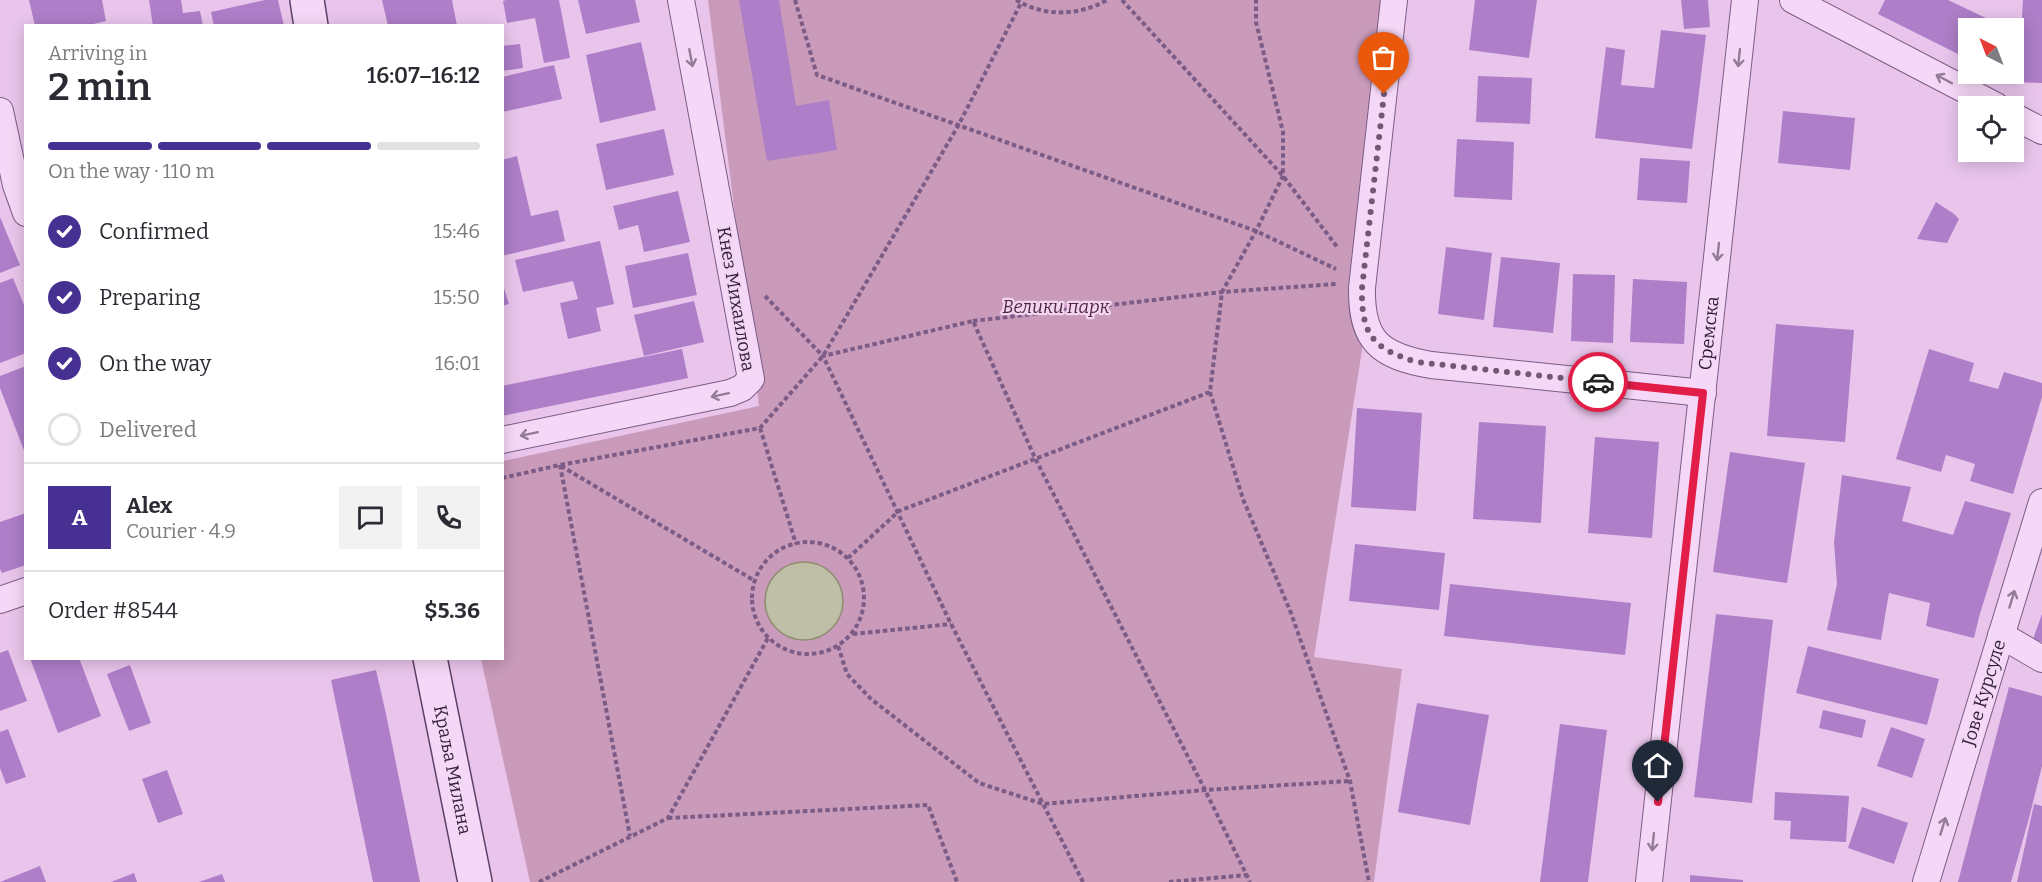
<!DOCTYPE html>
<html lang="en">
<head>
<meta charset="utf-8">
<style>
  :root { --surface:#fff; --page:#f2f2f3; --text:#2b2b33; --muted:#7c7c81; --line:#e1e1e2; --accent:#463091 }
  body { margin:0; font-family:Bitter,serif; background:var(--page); color:var(--text); height:100vh; display:flex; flex-direction:column; font-size:22px; white-space:nowrap }
  * { box-sizing:border-box; margin:0 }
  p { font-size:20px; color:var(--muted) }
  .icon { flex:none; width:33px; height:33px; fill:none; stroke:currentColor; stroke-width:2; stroke-linecap:round; stroke-linejoin:round }
  .map { position:relative; flex:1; overflow:hidden }
  .drawer { position:absolute; left:24px; top:24px; width:480px; height:636px; display:flex; flex-direction:column; background:var(--surface); border-radius:0px; box-shadow:0 3px 15px #0003 }
  .drawer>* { flex:none }
  .needle { width:39px; rotate:318deg }
  .controls { position:absolute; left:1958px; top:18px; display:grid; gap:12px }
  .controls a { display:grid; place-items:center; width:66px; height:66px; border-radius:0px; background:var(--surface); box-shadow:0 3px 15px #0003; font-size:30px }
  .pin { position:absolute; display:grid; place-items:center; width:51px; height:51px; color:#fff; margin:-62px -26px; border-radius:50% 50% 50% 0; rotate:-45deg; box-shadow:0 0 6px #0007 }
  .pin .icon { rotate:45deg }
  .courier { position:absolute; display:grid; place-items:center; width:60px; height:60px; margin:-30px; border:4px solid #e11d48; border-radius:50%; background:#fff; color:#222; box-shadow:0 2px 8px #0007 }
  .head em { font-style:normal; font-weight:600 }
  .head div { display:flex; flex-direction:column-reverse }
  .head { display:flex; align-items:center; justify-content:space-between; height:102px; padding:0 24px }
  h1 { font-size:39px; font-weight:600; line-height:45px }
  .bar { display:grid; grid-template-columns:repeat(4,1fr); gap:9px 6px; align-content:center; height:72px; padding:0 24px }
  .bar i { height:8px; border-radius:4px; background:var(--line) }
  .bar .current { background:var(--accent) }
  .bar p { grid-column:span 4 }
  .line { display:flex; align-items:center; gap:15px; padding:0 24px; border-top:2px solid var(--line) }
  .line div { flex:1 }
  .round { display:grid; place-items:center; flex:none; width:63px; height:63px; border-radius:0px; background:var(--page) }
  ol { padding:0 24px; list-style:none }
  li { display:flex; align-items:center; gap:18px; height:66px }
  li p { margin-inline-start:auto }
  li .icon { padding:6px; border-radius:50%; background:var(--accent); color:#fff; stroke-width:4 }
  li:last-child { color:var(--muted) }
  li i { width:33px; height:33px; border:3px solid var(--line); border-radius:50% }
  .map>svg:first-child { display:block }
  .green { fill:#c99ab9 }
  .water { fill:#bfbea7; stroke:#8d8d6e; stroke-width:1.5 }
  .building { fill:#ae7ec8 }
  .lines { fill:none; stroke-linecap:round; stroke-linejoin:round }
  .street-casing { stroke:#7c5c86; stroke-width:28 }
  .secondary-casing { stroke:#5d4068; stroke-width:36 }
  .path { stroke:#7c5c86; stroke-width:4; stroke-dasharray:4.5 3; stroke-linecap:butt }
  .street { stroke:#f5d8f7; stroke-width:26 }
  .secondary { stroke:#f5d8f7; stroke-width:33 }
  .oneway { stroke:#927c97 }
  .done { stroke:#715976; stroke-width:6; stroke-dasharray:0 10.8 }
  .route { stroke:#e11d48; stroke-width:8 }
  .labels { text-anchor:middle; stroke-width:4.5; stroke-linejoin:round; paint-order:stroke }
  .street-label { font-size:18px; fill:#301f37; stroke:#f2d5f3 }
  .park-label { font-size:18px; font-style:italic; fill:#52273d; stroke:#f2d5f3 }
</style>
</head>
<body>
<div class="map">
<svg width="2042" height="882" viewBox="0 0 2042 882">
  <rect width="100%" height="100%" fill="#e9c5ec"/>
  <path class="green" d="M708,0H1398L1374,273L1314,657L1402,669L1374,882H530L481,659L502,658L503,461L759,406Z"/>
  <path class="water" d="M765 601a39 39 0 1 1 78 0a39 39 0 1 1-78 0Z"/>
  <path class="building" d="M29,0H102L106,21L85,26H35Z
    M149,0H181L183,13L200,11L203,26H153Z
    M265,0H278L284,26H214L211,12Z
    M382,0H452L457,26H388Z
    M506,0H559L570,58L544,63L535,18L507,23L503,1Z
    M578,0H635L640,22L586,34Z
    M739,0H779L796,106L829,100L837,150L767,161Z
    M1475,0H1537L1529,58L1469,50Z
    M1681,0H1708L1710,27L1684,29Z
    M1885,0H1948L2007,28H1968V59L1878,14Z
    M2023,0H2042V83L2018,82Z
    M1661,30L1706,35L1692,149L1595,138L1606,47L1625,50L1621,85L1654,88Z
    M641,42L656,110L600,123L586,55Z
    M520,44L523,68L502,71V46Z
    M554,65L562,99L502,112V77Z
    M1478,76L1532,78L1530,124L1476,122Z
    M1783,111L1855,118L1850,170L1778,163Z
    M664,129L674,175L606,190L596,144Z
    M1457,139L1514,142L1512,200L1454,197Z
    M517,156L531,216L558,210L565,241L502,256V160Z
    M1640,158L1690,161L1687,203L1637,200Z
    M678,191L690,242L644,252L638,225L619,230L613,206Z
    M1936,202L1954,214L1959,219L1947,243L1917,239Z
    M0,217L20,265L0,273Z
    M600,241L614,304L596,308L601,331L568,339L560,303L578,299L573,281L523,292L515,260Z
    M1446,247L1492,253L1484,320L1438,314Z
    M688,253L697,295L633,308L625,266Z
    M1501,257L1560,263L1553,333L1493,327Z
    M1573,274L1615,275L1613,343L1571,341Z
    M13,278L26,310V353L0,363V283Z
    M1633,279L1687,282L1684,344L1630,342Z
    M502,282L509,304L502,306Z
    M694,301L704,342L644,356L634,315Z
    M1776,324L1854,330L1845,442L1767,436Z
    M682,349L688,378L502,416V386Z
    M1929,349L1974,363L1969,381L1998,389L2004,372L2042,383V397L2013,494L1970,481L1975,464L1946,455L1941,472L1896,459Z
    M26,366V453H25L0,388V376Z
    M1357,408L1422,413L1416,511L1351,507Z
    M1479,422L1546,426L1541,523L1473,519Z
    M1595,437L1659,442L1652,538L1588,533Z
    M1730,452L1805,463L1787,583L1713,572Z
    M1842,475L1911,487L1902,521L1953,535L1965,501L2011,513L1979,617L1974,638L1926,626L1930,603L1889,593L1881,640L1827,630L1837,584L1834,542Z
    M26,513V565L2,573L0,569V522Z
    M1355,544L1445,553L1439,610L1349,601Z
    M1450,584L1631,603L1625,655L1444,636Z
    M1716,614L1773,620L1752,803L1694,797Z
    M2042,614V642L2033,639Z
    M1808,646L1939,679L1927,725L1796,693Z
    M8,650L27,701L0,711V653Z
    M30,658H79L101,716L58,733Z
    M130,665L151,723L129,731L107,674Z
    M376,670L386,714L420,882H373L331,680Z
    M2009,687L2042,696V766L2028,822L2011,882H1958Z
    M1417,703L1489,715L1470,825L1398,812Z
    M1823,710L1866,720L1862,738L1819,728Z
    M1560,724L1607,730L1588,882H1540Z
    M1891,727L1925,739L1912,778L1877,766Z
    M8,729L26,777L6,784L0,768V732Z
    M167,770L183,814L158,823L142,779Z
    M1775,792L1849,796L1846,842L1790,839L1791,821L1774,820Z
    M2034,804L2042,806V882H2017Z
    M1862,807L1908,823L1894,864L1848,848Z
    M40,866L46,882H0Z
    M134,873L137,882H111Z
    M222,874L225,882H199Z
    M1690,875L1743,880V882H1690Z"/>
  <g class="lines">
    <g class="street-casing">
      <g id="street">
        <path d="M1394,0L1362,288C1361,341 1380,356 1431,365L1703,393"/>
        <path d="M1793,0L1996,106"/>
        <path d="M0,111L16,185L26,213"/>
        <path d="M2013,116L2042,131"/>
        <path d="M502,440L730,393L742,388L751,379L681,0"/>
        <path d="M0,600L26,591"/>
        <path d="M2001,635L2042,659"/>
        <path id="s1" d="M1649,882L1745,0"/>
        <path id="s2" d="M1926,882L2042,502"/>
      </g>
    </g>
    <g class="secondary-casing">
      <g id="secondary">
        <path d="M307,0L311,26"/>
        <path id="s3" d="M430,658L475,882"/>
      </g>
    </g>
    <path class="path" d="M795,0L817,75L1256,231L1336,269
      M1016,0C1044,17 1079,16 1107,0
      M1122,0L1283,176L1338,248
      M765,296L823,356
      M973,321L1222,292L1336,284
      M1210,392L1243,499L1291,613L1350,781L1369,882
      M760,428L796,544
      M560,465L630,836
      M561,466L755,581
      M502,478L560,465L760,428L823,356L958,126L1021,3
      M752 598a56 56 0 1 1 112 0a56 56 0 1 1-112 0Z
      M848,558L899,511L1210,392L1222,292L1256,231L1283,176V132L1256,22V0
      M853,634L951,624
      M838,646L847,674L871,699L979,783L1043,804L1205,790L1350,781
      M668,818L928,805L957,882
      M539,882L668,818L768,638
      M1083,882L951,624L823,356L973,321L1035,458L1205,790L1250,882
      M1169,882L1247,875"/>
    <use href="#street" class="street"/>
    <use href="#secondary" class="secondary"/>
  </g>
  <defs><path id="oneway-shaft" d="M-6 0H5M1.5-3L5.5 0L1.5 3" fill="none" stroke-width="1.6" stroke-linecap="round" stroke-linejoin="round" transform="scale(1.5)"/></defs>
  <g class="oneway">
    <use href="#oneway-shaft" transform="translate(691 58) rotate(79)"/>
    <use href="#oneway-shaft" transform="translate(1739 58) rotate(96)"/>
    <use href="#oneway-shaft" transform="translate(1944 79) rotate(-152)"/>
    <use href="#oneway-shaft" transform="translate(1718 252) rotate(96)"/>
    <use href="#oneway-shaft" transform="translate(720 395) rotate(168)"/>
    <use href="#oneway-shaft" transform="translate(529 434) rotate(168)"/>
    <use href="#oneway-shaft" transform="translate(2012 599) rotate(-73)"/>
    <use href="#oneway-shaft" transform="translate(1943 826) rotate(-73)"/>
    <use href="#oneway-shaft" transform="translate(1653 842) rotate(96)"/>
  </g>
  <g class="lines">
    <path class="done" d="M1384,94L1362,288C1361,335 1373,349 1417,362L1598,382"/>
    <path class="route" d="M1598,382L1703,393L1658,802"/>
  </g>
  <g class="labels">
    <g class="street-label">
      <text transform="translate(736 299) rotate(80)" y="6">Кнез Михаилова</text>
      <text dy="6" stroke="none"><textPath href="#s1" startOffset="552">Сремска</textPath></text>
      <text dy="6" stroke="none"><textPath href="#s2" startOffset="198">Јове Курсуле</textPath></text>
      <text dy="6" stroke="none"><textPath href="#s3" startOffset="114">Краља Милана</textPath></text>
    </g>
    <g class="park-label">
      <text x="1056" y="313">Велики парк</text>
    </g>
  </g>
</svg>
<div class="controls">
<a><svg class="needle" viewBox="-14 -14 28 28"><path d="M0-13l5 13h-10z" fill="#e53935"/><path d="M0 13l5-13h-10z" fill="#7c7c81"/></svg></a>
<a><svg class="icon" aria-label="locate" viewBox="0 0 24 24"><circle cx="12" cy="12" r="6"/><path d="M12 2v4M12 18v4M2 12h4M18 12h4"/></svg></a>
</div>
<div class="pin" style="left:1384px;top:94px;background:#ea580c"><svg class="icon" aria-label="bag" viewBox="0 0 24 24"><path d="M5 8h14l-1 12H6zM9 8a3 3 0 0 1 6 0"/></svg></div>
<div class="pin" style="left:1658px;top:802px;background:#1f2937"><svg class="icon" aria-label="home" viewBox="0 0 24 24"><path d="M3 11l9-7 9 7M6 9v11h12V9"/></svg></div>
<div class="courier" style="left:1598px;top:382px"><svg class="icon" aria-label="car" viewBox="0 0 24 24"><path d="M5 17H2v-5l4-1 3-4h7l3 4 3 1v5h-3M9 17h6M6 11h13"/><circle cx="7" cy="17" r="2"/><circle cx="17" cy="17" r="2"/></svg></div>
<section class="drawer">
<div class="head"><div><h1>2 min</h1><p>Arriving in</p></div><em>16:07–16:12</em></div>
<div class="bar"><i class="current"></i><i class="current"></i><i class="current"></i><i></i><p>On the way · 110 m</p></div>
<ol>
<li><svg class="icon" aria-label="check" viewBox="0 0 24 24"><path d="M5 12l5 5 9-10"/></svg>Confirmed<p>15:46</p></li>
<li><svg class="icon" aria-label="check" viewBox="0 0 24 24"><path d="M5 12l5 5 9-10"/></svg>Preparing<p>15:50</p></li>
<li><svg class="icon" aria-label="check" viewBox="0 0 24 24"><path d="M5 12l5 5 9-10"/></svg>On the way<p>16:01</p></li>
<li><i></i>Delivered</li>
</ol>
<div class="line" style="height:108px"><b class="round" style="background:var(--accent);color:#fff">A</b><div><b>Alex</b><p>Courier · 4.9</p></div><a class="round"><svg class="icon" aria-label="chat" viewBox="0 0 24 24"><path d="M4 5h16v11H9l-5 4z"/></svg></a><a class="round"><svg class="icon" aria-label="phone" viewBox="0 0 24 24"><path d="M5 4h4l2 5-3 2q2 4 5 5l2-3 5 2v4C11 20 4 13 5 4z"/></svg></a></div>
<div class="line" style="height:78px"><div>Order #8544</div><b>$5.36</b></div>
</section>
</div>
</body>
</html>
